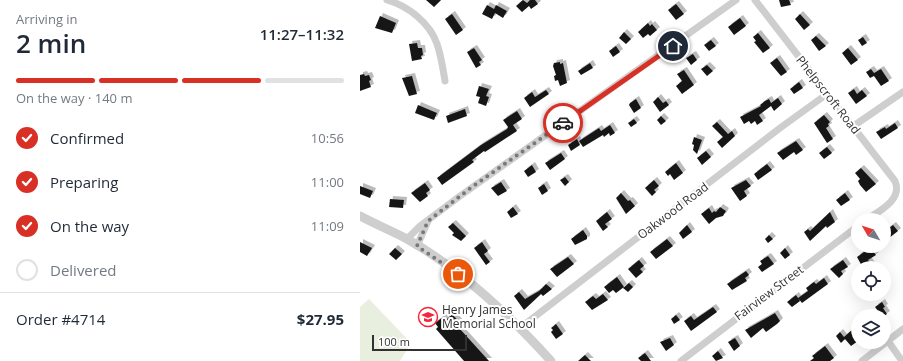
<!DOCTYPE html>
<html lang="en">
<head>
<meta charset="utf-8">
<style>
  :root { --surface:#fff; --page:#f2f2f3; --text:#1f2937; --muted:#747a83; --line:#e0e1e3; --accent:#d93025 }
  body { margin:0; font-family:"Open Sans",sans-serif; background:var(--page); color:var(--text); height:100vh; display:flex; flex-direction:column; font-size:15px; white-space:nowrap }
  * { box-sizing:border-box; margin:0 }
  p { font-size:13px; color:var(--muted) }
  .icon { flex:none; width:22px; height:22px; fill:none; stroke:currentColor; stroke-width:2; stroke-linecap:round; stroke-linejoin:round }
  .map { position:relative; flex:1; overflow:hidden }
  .side { display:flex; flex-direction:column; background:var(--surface); width:360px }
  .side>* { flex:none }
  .needle { width:26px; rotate:309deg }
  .tools { position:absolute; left:491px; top:213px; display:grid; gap:8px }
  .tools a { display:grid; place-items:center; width:40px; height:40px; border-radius:50%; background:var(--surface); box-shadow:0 4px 16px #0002; font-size:20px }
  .scale { position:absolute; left:12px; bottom:10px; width:95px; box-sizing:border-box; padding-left:4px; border:2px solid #313131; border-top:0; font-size:11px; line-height:14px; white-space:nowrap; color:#313131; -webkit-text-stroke:3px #fff; paint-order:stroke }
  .pin { position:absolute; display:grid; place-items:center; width:34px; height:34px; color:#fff; margin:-17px; border:2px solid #fff; border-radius:50%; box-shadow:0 1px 4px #0007 }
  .courier { position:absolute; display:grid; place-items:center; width:40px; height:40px; margin:-20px; border:3px solid #d93025; border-radius:50%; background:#fff; color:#222; box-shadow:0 1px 5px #0007 }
  .headline em { font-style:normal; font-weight:600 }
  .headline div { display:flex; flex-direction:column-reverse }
  .headline { display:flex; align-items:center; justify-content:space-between; height:68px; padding:0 16px }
  h1 { font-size:26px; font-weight:600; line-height:30px }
  .bar { display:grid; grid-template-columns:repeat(4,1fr); gap:6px 4px; align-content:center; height:48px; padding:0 16px }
  .bar i { height:5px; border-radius:3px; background:var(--line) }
  .bar .current { background:var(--accent) }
  .bar p { grid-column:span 4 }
  .line { display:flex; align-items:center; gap:10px; padding:0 16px; border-top:1px solid var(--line) }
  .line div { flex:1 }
  ol { padding:0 16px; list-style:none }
  li { display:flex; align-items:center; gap:12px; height:44px }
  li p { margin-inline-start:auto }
  li .icon { padding:4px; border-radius:50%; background:var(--accent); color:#fff; stroke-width:4 }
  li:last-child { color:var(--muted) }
  li i { width:22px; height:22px; border:2px solid var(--line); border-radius:50% }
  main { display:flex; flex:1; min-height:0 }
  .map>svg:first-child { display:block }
  .green { fill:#e8efde }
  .building { fill:#181818; filter:url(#shadow) }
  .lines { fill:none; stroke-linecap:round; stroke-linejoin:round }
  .minor { stroke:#cecece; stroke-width:7 }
  .tertiary { stroke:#cecece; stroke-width:9 }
  .done { stroke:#797979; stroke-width:4; stroke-dasharray:0 7.2 }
  .route { stroke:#d93025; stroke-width:5 }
  .labels { text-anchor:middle; stroke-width:4; stroke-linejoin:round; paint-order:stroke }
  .street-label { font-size:12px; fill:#313131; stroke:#fff }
  .poi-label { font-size:12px; fill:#313131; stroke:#fff; text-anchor:start }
</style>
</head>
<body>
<main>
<section class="side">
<div class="headline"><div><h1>2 min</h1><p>Arriving in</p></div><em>11:27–11:32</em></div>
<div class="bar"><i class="current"></i><i class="current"></i><i class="current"></i><i></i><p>On the way · 140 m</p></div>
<ol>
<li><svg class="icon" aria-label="check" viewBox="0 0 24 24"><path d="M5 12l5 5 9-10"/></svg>Confirmed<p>10:56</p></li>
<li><svg class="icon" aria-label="check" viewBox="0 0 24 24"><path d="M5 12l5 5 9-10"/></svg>Preparing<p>11:00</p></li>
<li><svg class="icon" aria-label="check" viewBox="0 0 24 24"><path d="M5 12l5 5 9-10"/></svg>On the way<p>11:09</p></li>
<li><i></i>Delivered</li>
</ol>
<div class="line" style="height:52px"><div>Order #4714</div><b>$27.95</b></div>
</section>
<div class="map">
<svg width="543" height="361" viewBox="0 0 543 361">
  <defs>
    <filter id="shadow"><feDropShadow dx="3" dy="-3" stdDeviation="0" flood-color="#0004"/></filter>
  </defs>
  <rect width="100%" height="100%" fill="#fff"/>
  <path class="green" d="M9,299L51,343L40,361H0V307Z"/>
  <path class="building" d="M66,0H81L74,7Z
    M163,0L167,3L170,0H175L178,4L171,9L169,6L162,12L156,6Z
    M419,0H429L431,5L421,7Z
    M316,4L324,14L316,20L308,10Z
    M127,5L134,9L136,5L147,11L143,18L135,13L132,19L122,14Z
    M92,14L103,30L96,35L85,19Z
    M440,14L450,25L444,30L435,19Z
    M20,16L36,23L32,33L15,28Z
    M380,18L386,26L374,35L368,27Z
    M288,23L290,26L292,24L297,30L290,36L288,34L283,38L278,32Z
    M264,32L271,39L266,44L259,38Z
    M398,33L410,48L403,53L394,42L396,41L393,37Z
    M456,36L466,46L459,51L451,40Z
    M503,37L507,43L502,46L498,40Z
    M351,40L356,46L349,51L344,45Z
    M57,43L58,48H62L63,55L61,56L62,59L52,61L49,44Z
    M256,46L260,52L253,57L249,51Z
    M114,48L122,60L119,62L121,65L116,68L107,52Z
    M488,48L498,60L491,65L482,53Z
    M333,54L337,60L331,65L326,58Z
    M417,58L427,72L421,76L410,63Z
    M200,62V64L203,63L207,83L200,86L198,80L195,81L194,76L196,75L193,66L194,63Z
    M230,63L233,68L221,75L218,71Z
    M347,65L353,71L347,76L341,69Z
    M511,69L514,73L521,69L529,81L521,86L514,76L510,78L506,72Z
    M324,70L334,85L322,94L316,86L322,81L317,74Z
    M4,74L5,76L9,75L11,80L9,81L11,87L0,91V75Z
    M52,76L57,94L49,96L42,78Z
    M439,82L443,88L434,94L430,89Z
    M119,86L129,89L126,96L129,97L126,106L118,103L120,97L116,96Z
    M494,89L497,94L502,90L507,96L496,104L488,93Z
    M186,90L189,94L170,107L164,98L172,92L175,97Z
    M298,97L303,103L306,101L309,105L300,112L293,102Z
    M418,98L422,104L414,111L411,106L399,115L403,121L397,125L395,121L391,124L389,121L384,124L380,117L401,106L400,105L405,101L409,99L411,103Z
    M276,99L281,108L274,113L269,105L270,103Z
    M58,105L77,113L74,120L55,113Z
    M105,109L107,116L88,123L86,116Z
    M157,111L162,119L153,125L157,131L125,152L124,151L112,160L114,162L82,185L77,178L121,145L147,129L148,127L143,120Z
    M464,115L470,122L468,124L469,126L466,128L473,139L467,143L454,123Z
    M301,116L306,121L301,125L297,120Z
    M274,119L277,123L271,127L268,123Z
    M357,122L368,134L372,131L375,136L362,148L357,142L363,137L352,126Z
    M535,123L538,128L521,139L516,132L525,127L526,129Z
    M250,125L255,133L250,136L249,133L244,137L243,135L223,147L219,141L239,128L241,131Z
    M334,137L342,140L337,154L333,150L334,145L332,144Z
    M217,139L220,145L211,151L208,145Z
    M436,141L443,150L436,155L434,152L423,160L417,153Z
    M467,147L472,153L464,159L459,153Z
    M346,151L351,157L342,165L337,158Z
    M201,153L205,159L190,170L185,163Z
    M316,163L323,173L314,180L310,174L308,176L305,172Z
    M407,164L412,170L398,180L394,174Z
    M172,165L176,172L168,177L164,171Z
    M501,168L516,184L506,192L500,185L498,181L500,179L495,173Z
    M205,177L209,182L205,186L200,180Z
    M294,180L299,186L294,190L296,192L292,196L285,188Z
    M386,180L391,186L384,191L387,196L380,201L371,188Z
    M141,182L147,191L138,196L131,188Z
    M65,183L70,190L66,193L68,196L60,202L51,193Z
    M184,184L188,191L182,195L178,188Z
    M0,186L13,191L10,198L0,194Z
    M261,193L268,201L270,200L275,206L266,214L256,198Z
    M485,193L490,200L481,206L476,200Z
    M30,199L44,200L43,208L29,207Z
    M153,207L158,214L151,218L147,212Z
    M360,207L366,211L363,216L356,218L349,224L341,214L349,208L352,213L354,211L356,212Z
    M247,212L252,219L245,224L248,227L243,231L236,221Z
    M470,212L475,222L467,228L466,226L450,241L444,232L448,229L450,231Z
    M93,223L106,236L101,241L92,235L94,233L88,227Z
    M327,225L332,232L323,239L319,233Z
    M533,225L538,231L524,242V232Z
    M223,230L227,236V239L215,245L211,239Z
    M409,235L413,239L408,243L405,239Z
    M307,239L313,246L296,259L290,252Z
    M0,242L12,248L7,256L0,252Z
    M122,242L128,251L124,254L130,262L126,265L114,248Z
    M500,246H509L516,255L508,260L512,265L507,268H503L497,257L504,252Z
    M35,248L42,254L36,260L29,254Z
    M425,248L430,255L425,259L420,253Z
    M408,256L414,264L402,272L398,267L402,264L400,261Z
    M208,257L214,264L197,277L190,269Z
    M279,260L284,266L280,269L283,272L276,278L268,269Z
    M483,260L488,267L481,271L483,274L479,278L470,269Z
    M386,271L389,275L385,278L387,281L372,290L367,284Z
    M257,277L264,287L256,293L253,290L249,293L244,287Z
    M464,278L468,284L442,303L438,298L448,291L446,288L454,282L456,284Z
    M269,283L273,287L268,292L263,288Z
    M186,284L192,289L183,296L181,294L164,310L154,296L159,292L165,299L179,291Z
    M243,294L248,300L232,310L225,302L233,296L236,299Z
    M436,295L440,301L432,307L427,302Z
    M522,302L525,307L523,308L527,314L524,316H522L515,307Z
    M353,307L357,312L331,331L324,321L331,316L334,320Z
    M415,313L420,321L417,324L406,332L403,328L391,338L385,330Z
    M92,314L103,326L100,329L129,361H104L76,329L78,327L75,323L83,317L86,320Z
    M316,315L320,320L314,324L311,319Z
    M196,324L203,334L196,339L191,332L193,330L191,328Z
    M493,329L498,335V341L491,346L485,339L481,343L476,336L480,332L484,337Z
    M310,338L314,345L306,351L300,342Z
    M375,338L380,346L374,351L368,342Z
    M465,346L474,358L470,361H450L454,358L452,356Z
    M358,351L363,358L356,361L352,356Z
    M285,353L291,361H281L278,358Z
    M225,355L231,361H218Z"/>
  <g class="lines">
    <path class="minor" d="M27,0C48,6 70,23 77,44C81,55 83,69 85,81
      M395,0L535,181C543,200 519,211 506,220
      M492,127L543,92
      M47,239L60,226L100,196L376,0
      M57,246L68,221
      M160,328L420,128L467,94
      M528,341L542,361
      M321,361L498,226
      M502,361L543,329"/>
    <path class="tertiary" d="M0,216C15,224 32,231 47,239C102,270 149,315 191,361"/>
  </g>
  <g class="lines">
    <path class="done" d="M98,274L57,246L68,221L112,187L203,123"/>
    <path class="route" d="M203,123L313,46"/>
  </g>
  <defs>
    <g id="school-ring" transform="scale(1)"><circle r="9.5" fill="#fff" stroke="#f72539" stroke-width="1.5"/><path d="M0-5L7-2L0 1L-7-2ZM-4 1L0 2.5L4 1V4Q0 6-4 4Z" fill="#f72539"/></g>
  </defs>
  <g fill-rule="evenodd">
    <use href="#school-ring" x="68" y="317"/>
  </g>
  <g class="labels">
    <g class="street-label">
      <text transform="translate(468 95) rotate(52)" y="4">Phelpscroft Road</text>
      <text transform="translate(313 211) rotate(-37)" y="4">Oakwood Road</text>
      <text transform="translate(409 293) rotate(-37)" y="4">Fairview Street</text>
    </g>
    <g class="poi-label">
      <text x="82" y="314">Henry James<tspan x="82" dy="14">Memorial School</tspan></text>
    </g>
  </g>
</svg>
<div class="tools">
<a><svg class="needle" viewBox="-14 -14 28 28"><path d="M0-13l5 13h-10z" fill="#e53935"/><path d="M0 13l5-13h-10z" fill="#747a83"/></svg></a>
<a><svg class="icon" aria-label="locate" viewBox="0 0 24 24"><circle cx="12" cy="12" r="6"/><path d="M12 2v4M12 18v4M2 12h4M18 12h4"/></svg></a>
<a><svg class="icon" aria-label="layers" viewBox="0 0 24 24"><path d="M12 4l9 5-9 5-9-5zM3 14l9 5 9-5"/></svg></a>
</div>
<div class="scale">100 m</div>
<div class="pin" style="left:98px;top:274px;background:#ea580c"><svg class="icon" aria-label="bag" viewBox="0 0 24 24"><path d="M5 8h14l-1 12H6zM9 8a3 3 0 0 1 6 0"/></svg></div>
<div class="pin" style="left:313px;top:46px;background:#1f2937"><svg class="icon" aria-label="home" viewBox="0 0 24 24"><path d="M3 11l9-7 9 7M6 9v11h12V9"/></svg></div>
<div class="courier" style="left:203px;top:123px"><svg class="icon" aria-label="car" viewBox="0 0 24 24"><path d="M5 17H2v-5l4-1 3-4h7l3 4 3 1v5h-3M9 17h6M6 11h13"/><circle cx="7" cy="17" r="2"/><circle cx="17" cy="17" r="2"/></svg></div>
</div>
</main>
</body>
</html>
